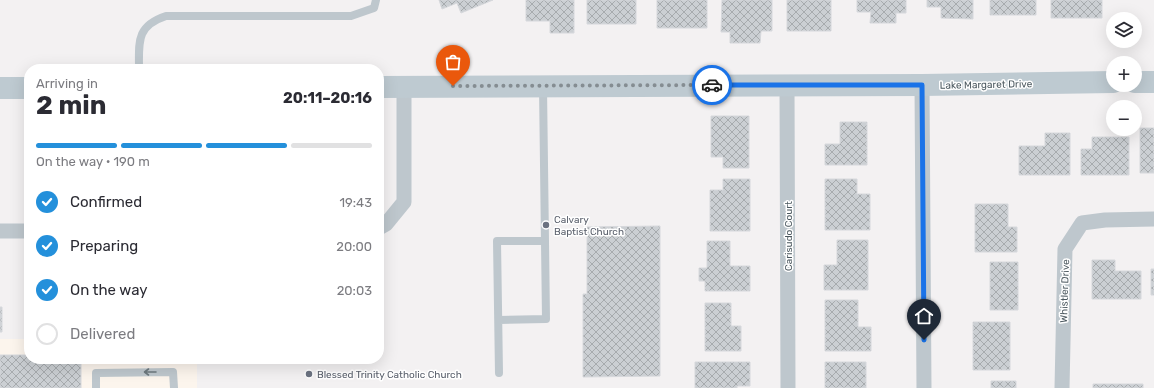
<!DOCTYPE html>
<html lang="en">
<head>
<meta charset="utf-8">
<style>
  :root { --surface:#fff; --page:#f7f7f7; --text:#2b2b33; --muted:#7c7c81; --line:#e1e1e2; --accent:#2490db }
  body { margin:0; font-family:Rubik,sans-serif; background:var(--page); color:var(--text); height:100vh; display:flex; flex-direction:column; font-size:15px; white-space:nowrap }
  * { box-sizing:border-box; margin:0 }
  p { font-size:13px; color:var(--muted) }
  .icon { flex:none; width:22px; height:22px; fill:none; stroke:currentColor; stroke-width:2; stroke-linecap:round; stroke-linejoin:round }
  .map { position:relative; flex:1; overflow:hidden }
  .panel { position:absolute; left:24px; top:64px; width:360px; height:300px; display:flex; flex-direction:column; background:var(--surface); border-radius:16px; box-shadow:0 4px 16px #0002 }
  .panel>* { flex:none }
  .controls { position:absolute; left:1106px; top:12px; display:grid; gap:8px }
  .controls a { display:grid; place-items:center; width:36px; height:36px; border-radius:50%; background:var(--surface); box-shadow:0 4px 16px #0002; font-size:20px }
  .pin { position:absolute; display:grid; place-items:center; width:34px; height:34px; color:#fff; margin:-41px -17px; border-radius:50% 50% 50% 0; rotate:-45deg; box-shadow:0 0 4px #0007 }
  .pin .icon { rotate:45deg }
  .courier { position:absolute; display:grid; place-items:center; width:40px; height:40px; margin:-20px; border:3px solid #1a73e8; border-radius:50%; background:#fff; color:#222; box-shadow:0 1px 5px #0007 }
  .head em { font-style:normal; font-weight:700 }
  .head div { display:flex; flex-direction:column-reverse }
  .head { display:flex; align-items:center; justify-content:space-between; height:68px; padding:0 12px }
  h1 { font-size:26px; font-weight:700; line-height:30px }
  .bar { display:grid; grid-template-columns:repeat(4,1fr); gap:6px 4px; align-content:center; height:48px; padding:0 12px }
  .bar i { height:5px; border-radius:3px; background:var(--line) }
  .bar .current { background:var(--accent) }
  .bar p { grid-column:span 4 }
  ol { padding:0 12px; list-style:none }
  li { display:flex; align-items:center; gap:12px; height:44px }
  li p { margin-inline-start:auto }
  li .icon { padding:4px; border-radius:50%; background:var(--accent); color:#fff; stroke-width:4 }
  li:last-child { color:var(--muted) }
  li i { width:22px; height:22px; border:2px solid var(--line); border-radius:50% }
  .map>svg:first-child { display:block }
  .commercial { fill:#fcf5ed }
  .building { fill:url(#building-cross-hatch); stroke:#d6d8dc }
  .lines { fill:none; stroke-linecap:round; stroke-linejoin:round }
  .lane { stroke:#bec7cd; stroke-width:8 }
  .street { stroke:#bec7cd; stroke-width:15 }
  .secondary { stroke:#becad1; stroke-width:22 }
  .oneway { stroke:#6d797f }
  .done { stroke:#858d92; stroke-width:4; stroke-dasharray:0 7.2 }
  .route { stroke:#1a73e8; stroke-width:5 }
  .worship-dot { fill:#6b7280; stroke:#fff; stroke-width:1.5 }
  .labels { text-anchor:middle; stroke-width:3; stroke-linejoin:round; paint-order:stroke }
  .street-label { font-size:10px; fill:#4a575e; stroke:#fff }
  .worship-label { font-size:10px; fill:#5b616d; stroke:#fff; text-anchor:start }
</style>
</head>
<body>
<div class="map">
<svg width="1154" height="388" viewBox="0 0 1154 388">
  <defs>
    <pattern id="building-cross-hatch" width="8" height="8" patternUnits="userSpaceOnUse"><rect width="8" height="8" fill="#cbcfd3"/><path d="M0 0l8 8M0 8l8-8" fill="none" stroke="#a7abae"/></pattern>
  </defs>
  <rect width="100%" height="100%" fill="#f3f1f2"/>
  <path class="commercial" d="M0,339H29V359H197V388H0Z"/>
  <path class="building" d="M439,0H493L461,13L457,3L442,9Z
    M526,0H574V33H550V21H526Z
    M587,0H636V24H587Z
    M657,0H707V28H657Z
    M722,0H772V31H761L760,43H730V32H721Z
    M787,0H831V31H787Z
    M857,0H906V13H896V23H870L871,12H857Z
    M927,0H973V19L941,18V7H927Z
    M990,0H1036V15H990Z
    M1051,0H1102V18H1051Z
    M711,116H749V168H723V157H711Z
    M840,122H867V165H825V144H840Z
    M1140,128H1154V173H1140Z
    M1045,133H1070V175H1019V146H1045Z
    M1092,137H1129V175H1081V149H1092Z
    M723,179H750V231H710V190H723Z
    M825,179H857V194H870V230H825Z
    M975,204H1008V227H1017V252H975Z
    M660,226V376L583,377V294H587V227Z
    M837,240H868V290H824V265H837Z
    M707,241H730V266H750V291H705V281H699V268H707Z
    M1092,260H1115V271H1141V299H1092Z
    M990,262H1018V310H990Z
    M1151,269H1154V295H1151Z
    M825,300H858V327H871V351H825Z
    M705,303H731V326H741V351H705Z
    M0,307H2V332H0Z
    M973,322H1010V370H973Z
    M0,355H29V359H81V388H0Z
    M695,362H750V386H737V388H695Z
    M825,362H866V388H825Z
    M991,381H1016V388H991Z
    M1093,384H1143V388H1093Z"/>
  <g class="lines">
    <path class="lane" d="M139,69C139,42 136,26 166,16H351L374,8L376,0
      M499,320L546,319L543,87
      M499,373L497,241H545
      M96,388V373L173,372L174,388"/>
    <path class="street" d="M787,85L788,388
      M922,85L924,388
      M379,228L386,224L404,202V86
      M0,231H29
      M1062,388L1065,249L1082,223L1105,220L1154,219"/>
    <path class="secondary" d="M1135,82H1154
      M379,87L922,85L1113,82
      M0,88H29"/>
  </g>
  <defs><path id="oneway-shaft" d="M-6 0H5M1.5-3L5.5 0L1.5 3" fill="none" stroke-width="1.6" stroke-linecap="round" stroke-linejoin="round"/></defs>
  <use class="oneway" href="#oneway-shaft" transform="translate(150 372) rotate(180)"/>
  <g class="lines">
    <path class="done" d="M453,86L712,85"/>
    <path class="route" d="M712,85H922L924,340"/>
  </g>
  <g class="worship-dot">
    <circle cx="546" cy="225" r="4"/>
    <circle cx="309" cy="374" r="4"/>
  </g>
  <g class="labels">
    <g class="street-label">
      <text transform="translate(986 84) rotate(-1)" y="4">Lake Margaret Drive</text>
      <text transform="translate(788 236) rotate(-90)" y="4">Carisudo Court</text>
      <text transform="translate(1064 291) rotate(-88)" y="4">Whistler Drive</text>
    </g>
    <g class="worship-label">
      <text x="554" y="223">Calvary<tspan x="554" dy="12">Baptist Church</tspan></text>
      <text x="317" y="378">Blessed Trinity Catholic Church</text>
    </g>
  </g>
</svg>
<div class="controls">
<a><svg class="icon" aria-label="layers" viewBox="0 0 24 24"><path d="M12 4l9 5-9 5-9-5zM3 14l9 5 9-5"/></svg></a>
<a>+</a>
<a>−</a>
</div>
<div class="pin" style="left:453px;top:86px;background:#ea580c"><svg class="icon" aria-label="bag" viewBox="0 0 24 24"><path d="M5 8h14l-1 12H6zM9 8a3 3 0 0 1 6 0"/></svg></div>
<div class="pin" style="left:924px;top:340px;background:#1f2937"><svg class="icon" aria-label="home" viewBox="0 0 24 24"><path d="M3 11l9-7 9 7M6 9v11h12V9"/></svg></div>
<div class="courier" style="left:712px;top:85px"><svg class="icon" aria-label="car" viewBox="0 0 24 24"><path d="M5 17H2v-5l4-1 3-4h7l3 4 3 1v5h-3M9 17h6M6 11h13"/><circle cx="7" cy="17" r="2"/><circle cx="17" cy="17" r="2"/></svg></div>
<section class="panel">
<div class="head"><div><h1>2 min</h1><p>Arriving in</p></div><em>20:11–20:16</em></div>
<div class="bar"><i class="current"></i><i class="current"></i><i class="current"></i><i></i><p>On the way · 190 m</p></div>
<ol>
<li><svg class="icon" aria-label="check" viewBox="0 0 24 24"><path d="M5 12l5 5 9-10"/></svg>Confirmed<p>19:43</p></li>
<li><svg class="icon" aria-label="check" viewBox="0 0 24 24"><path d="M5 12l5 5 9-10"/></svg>Preparing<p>20:00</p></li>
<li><svg class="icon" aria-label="check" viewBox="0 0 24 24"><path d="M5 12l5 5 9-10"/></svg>On the way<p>20:03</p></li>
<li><i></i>Delivered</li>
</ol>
</section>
</div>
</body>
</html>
